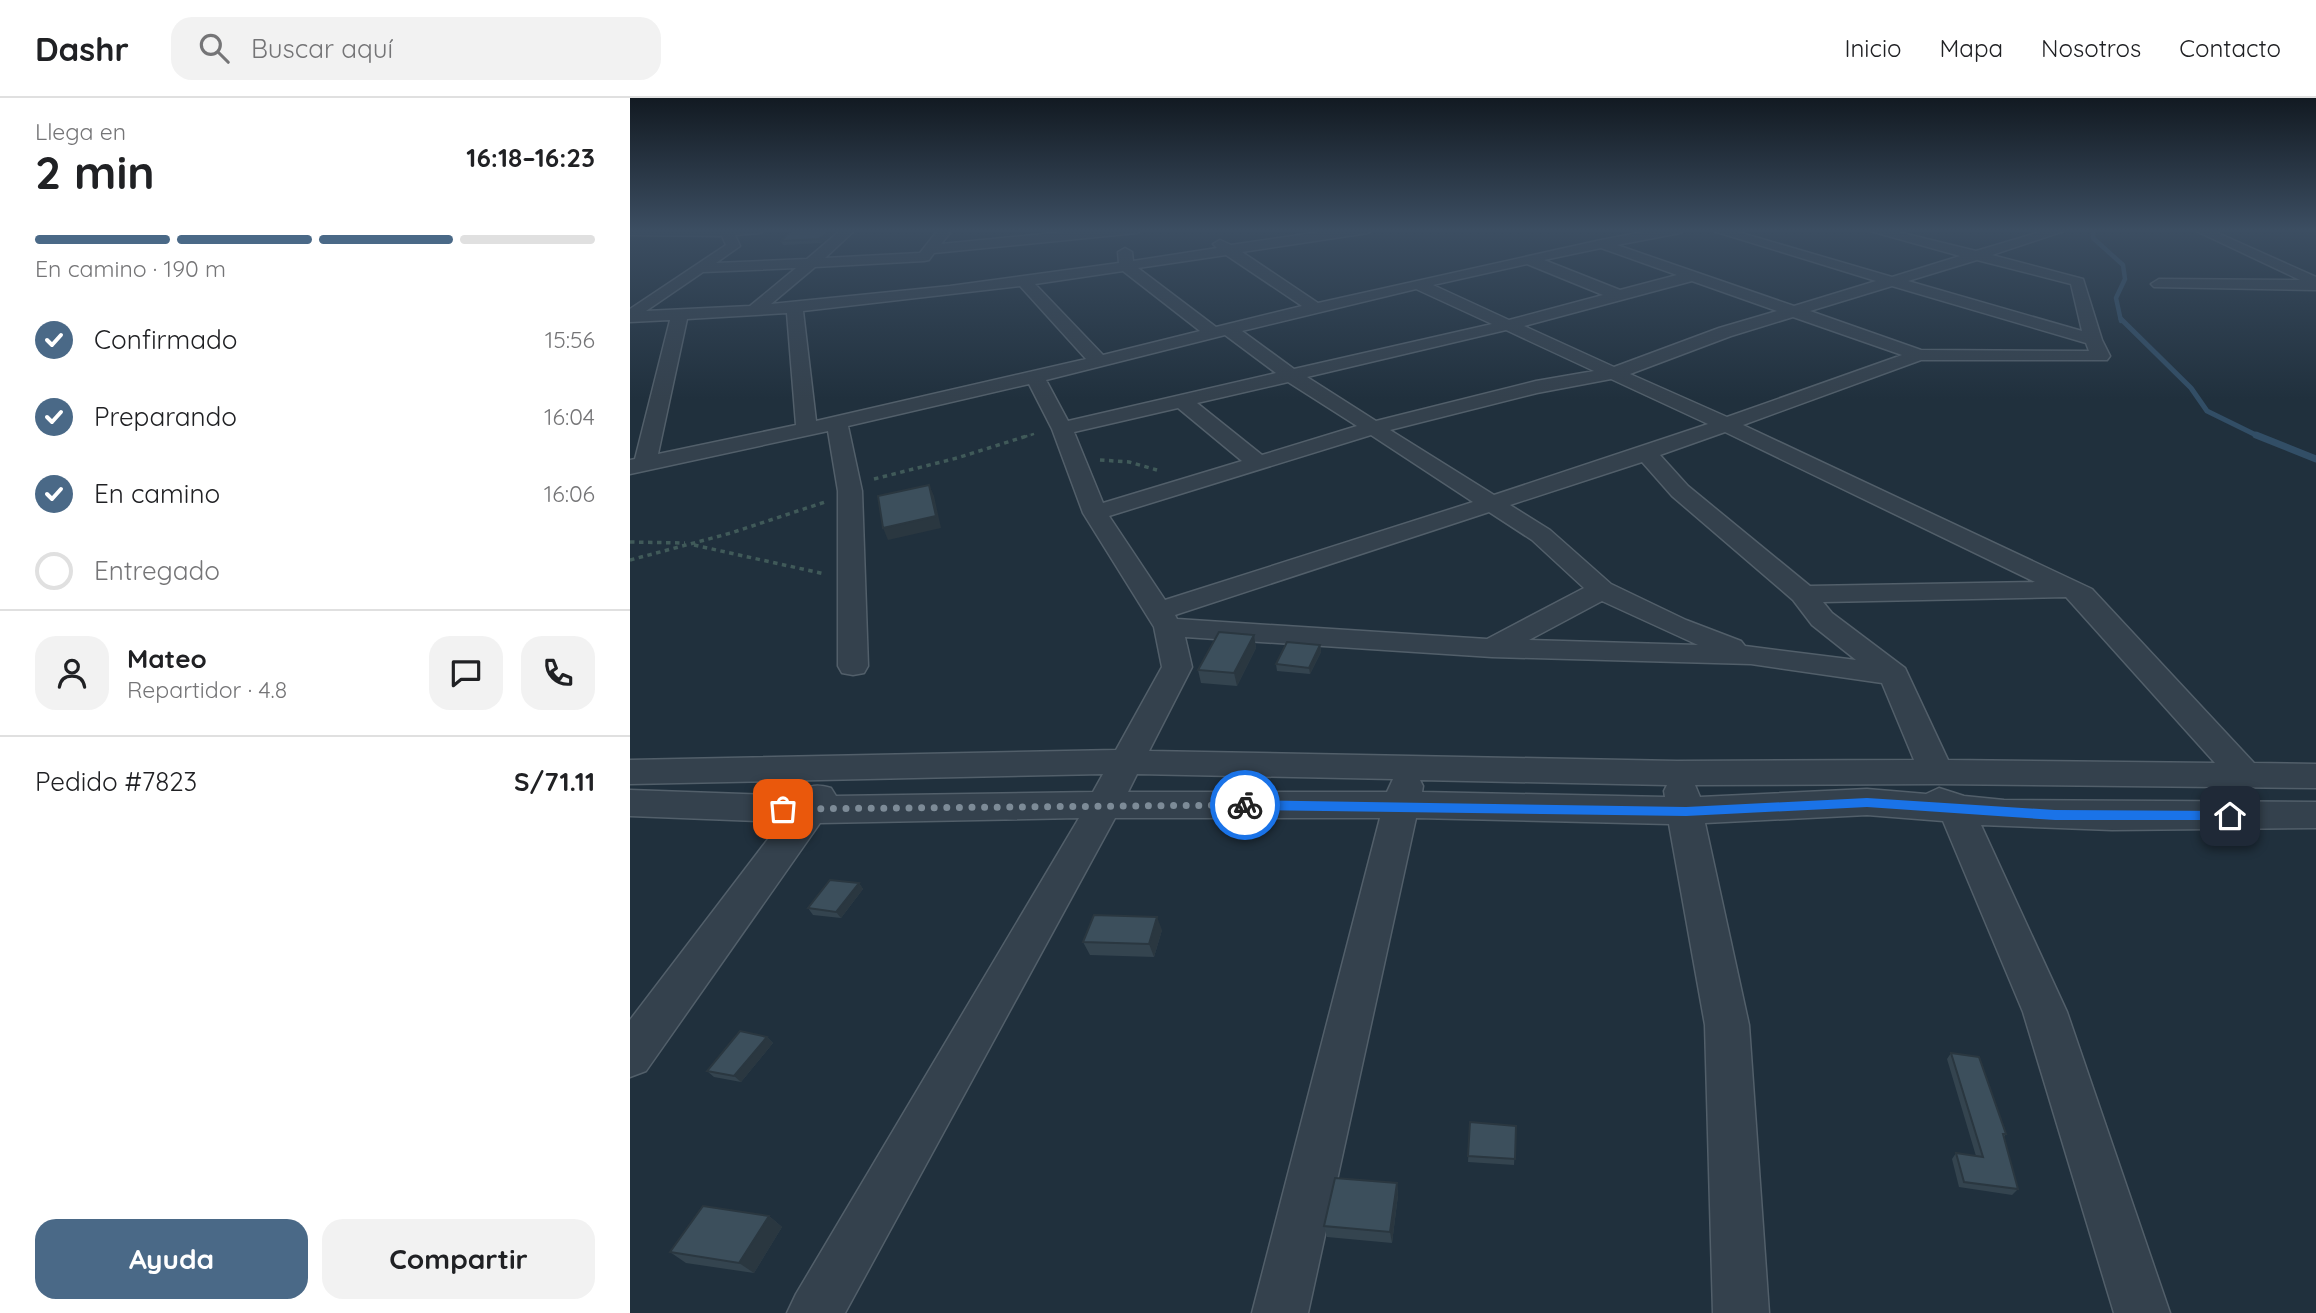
<!DOCTYPE html>
<html lang="es">
<head>
<meta charset="utf-8">
<style>
  :root { --surface:#fff; --page:#f2f2f2; --text:#202124; --muted:#757577; --line:#e0e0e0; --accent:#4a6987 }
  body { margin:0; font-family:Quicksand,sans-serif; background:var(--page); color:var(--text); height:100vh; display:flex; flex-direction:column; font-size:26px; white-space:nowrap }
  * { box-sizing:border-box; margin:0 }
  p { font-size:23px; color:var(--muted) }
  .icon { flex:none; width:38px; height:38px; fill:none; stroke:currentColor; stroke-width:2; stroke-linecap:round; stroke-linejoin:round }
  .map { position:relative; flex:1; overflow:hidden }
  .sheet { display:flex; flex-direction:column; background:var(--surface); width:630px }
  .sheet>* { flex:none }
  .pin { position:absolute; display:grid; place-items:center; width:60px; height:60px; color:#fff; margin:-30px; border-radius:14px; box-shadow:0 4px 10px #0006 }
  .courier { position:absolute; display:grid; place-items:center; width:70px; height:70px; margin:-35px; border:5px solid #1a73e8; border-radius:50%; background:#fff; color:#222; box-shadow:0 2px 9px #0007 }
  .overview em { font-style:normal; font-weight:700 }
  .overview div { display:flex; flex-direction:column-reverse }
  .overview { display:flex; align-items:center; justify-content:space-between; height:119px; padding:0 35px }
  h1 { font-size:46px; font-weight:700; line-height:52px }
  .bar { display:grid; grid-template-columns:repeat(4,1fr); gap:10px 7px; align-content:center; height:84px; padding:0 35px }
  .bar i { height:9px; border-radius:5px; background:var(--line) }
  .bar .active { background:var(--accent) }
  .bar p { grid-column:span 4 }
  .line { display:flex; align-items:center; gap:18px; padding:0 35px; border-top:2px solid var(--line) }
  .line div { flex:1 }
  .round { display:grid; place-items:center; flex:none; width:74px; height:74px; border-radius:21px; background:var(--page) }
  ol { padding:0 35px; list-style:none }
  li { display:flex; align-items:center; gap:21px; height:77px }
  li p { margin-inline-start:auto }
  li .icon { padding:7px; border-radius:50%; background:var(--accent); color:#fff; stroke-width:4 }
  li:last-child { color:var(--muted) }
  li i { width:38px; height:38px; border:4px solid var(--line); border-radius:50% }
  .button { display:flex; gap:14px; margin-top:auto; padding:14px 35px }
  .button a { flex:1; height:80px; border-radius:21px; background:var(--accent); color:#fff; font-size:28px; font-weight:700; line-height:80px; text-align:center }
  .button a+a { background:var(--page); color:var(--text) }
  header { display:flex; align-items:center; gap:42px; box-sizing:border-box; height:98px; padding:0 35px; background:var(--surface); border-bottom:2px solid var(--line) }
  header strong { font-size:33px }
  nav { display:flex; gap:38px; margin-inline-start:auto; font-size:24px }
  .search { width:490px; height:63px; background:var(--page); display:flex; align-items:center; gap:18px; box-sizing:border-box; padding:0 24px; border-radius:21px; color:var(--muted); font-size:26px }
  main { display:flex; flex:1; min-height:0 }
  .map>svg:first-child { display:block }
  .lines { fill:none; stroke-linecap:round; stroke-linejoin:round }
  .stream-far2 { stroke:#324e66; stroke-width:4.5 }
  .stream-far1 { stroke:#324e66; stroke-width:5 }
  .stream { stroke:#324e66; stroke-width:7 }
  .minor-casing { stroke:#525f6a; stroke-width:3 }
  .path-far1 { stroke:#405a59; stroke-width:2.5; stroke-dasharray:3.5 3.5; stroke-linecap:butt }
  .path { stroke:#405a59; stroke-width:3.5; stroke-dasharray:4.5 4.5; stroke-linecap:butt }
  .minor { fill:#34414d; fill-rule:evenodd }
  .wall { fill:#34444f }
  .shaded-wall { fill:#2a3740 }
  .building { fill:#3c4f5c; stroke:#2a3740; stroke-width:2 }
  .route { fill:#1a73e8 }
  .done { stroke:#7d8b97; stroke-width:7; stroke-dasharray:0 12.6 }
</style>
</head>
<body>
<header>
<strong>Dashr</strong>
<div class="search"><svg class="icon" aria-label="search" viewBox="0 0 24 24"><circle cx="10" cy="10" r="6"/><path d="M15 15l6 6"/></svg>Buscar aquí</div>
<nav><a>Inicio</a><a>Mapa</a><a>Nosotros</a><a>Contacto</a></nav>
</header>
<main>
<section class="sheet">
<div class="overview"><div><h1>2 min</h1><p>Llega en</p></div><em>16:18–16:23</em></div>
<div class="bar"><i class="active"></i><i class="active"></i><i class="active"></i><i></i><p>En camino · 190 m</p></div>
<ol>
<li><svg class="icon" aria-label="check" viewBox="0 0 24 24"><path d="M5 12l5 5 9-10"/></svg>Confirmado<p>15:56</p></li>
<li><svg class="icon" aria-label="check" viewBox="0 0 24 24"><path d="M5 12l5 5 9-10"/></svg>Preparando<p>16:04</p></li>
<li><svg class="icon" aria-label="check" viewBox="0 0 24 24"><path d="M5 12l5 5 9-10"/></svg>En camino<p>16:06</p></li>
<li><i></i>Entregado</li>
</ol>
<div class="line" style="height:126px"><a class="round"><svg class="icon" aria-label="person" viewBox="0 0 24 24"><circle cx="12" cy="8" r="4"/><path d="M4 21q1-7 8-7t8 7"/></svg></a><div><b>Mateo</b><p>Repartidor · 4.8</p></div><a class="round"><svg class="icon" aria-label="chat" viewBox="0 0 24 24"><path d="M4 5h16v11H9l-5 4z"/></svg></a><a class="round"><svg class="icon" aria-label="phone" viewBox="0 0 24 24"><path d="M5 4h4l2 5-3 2q2 4 5 5l2-3 5 2v4C11 20 4 13 5 4z"/></svg></a></div>
<div class="line" style="height:91px"><div>Pedido #7823</div><b>S/71.11</b></div>
<div class="button"><a>Ayuda</a><a>Compartir</a></div>
</section>
<div class="map">
<svg width="1686" height="1215" viewBox="0 0 1686 1215">
  <rect width="100%" height="100%" fill="#20303d"/>
  <g class="lines">
    <path class="stream-far2" d="M1463,131V140L1493,167L1495,181L1486,200L1491,223"/>
    <path class="stream-far1" d="M1491,221L1561,290L1577,313L1630,339"/>
    <path class="stream" d="M1626,337L1686,361"/>
    <g class="minor-casing">
      <path id="minor" d="M0,131H136L130,135L105,137L110,148L86,165L177,161L212,131H226L195,160L290,155L308,132L312,131L320,135L311,146L464,131H513L507,135L304,155L299,162L294,163L185,169L141,206L320,188L489,165L488,154L495,150L502,154L503,163L587,150L583,146L590,142L601,147L710,131H744L738,135L612,154L688,205L971,142L1028,131H1056L1050,135L987,147L1164,208L1246,183L1077,131H1098L1262,179L1330,158L1233,131H1256L1346,153L1420,131H1440L1362,157L1453,181L1472,242L1480,258L1477,262H1291L1113,327L1462,491L1624,665L1686,666V690L1306,686L1065,687L1070,699L1237,691L1296,696L1309,690L1334,698L1374,702L1686,704V730L1482,732L1351,727L1437,914L1540,1215H1484L1393,914L1313,723L1237,717L1075,725L1119,927L1139,1215H1083L1075,927L1039,726L786,720L678,1215H622L750,720H485L215,1215H157L166,1196L449,720L190,725L16,973L0,979V922L151,724L0,718V692L170,698C179,686 187,686 201,690L206,698L463,694L473,676L0,686V662L486,652L532,569L524,529L453,415L422,331L399,286L218,328L232,393L238,568L234,575L223,577L212,575L208,568V393L198,333L0,376V362L5,361L40,222L0,224V211L96,147L92,138L0,137ZM971,150L1047,177L990,192L914,162ZM596,157L672,208L586,229L508,170ZM1347,162L1441,186L1452,233L1278,183ZM897,166L973,197L879,222L803,187ZM166,170L120,208L16,213L73,174ZM493,173L570,233L473,257L405,186ZM1062,183L1147,213L1089,230L984,269L894,228ZM390,188L456,261L186,323L173,213ZM1262,188L1456,245L1459,253L1291,252L1180,213ZM786,191L862,226L664,271L612,233ZM157,215L166,327L28,356L57,221ZM1163,219L1272,257L1097,319L1000,276L1101,238ZM876,232L964,273L906,283L746,323L677,279ZM595,237L646,275L438,323L416,282ZM981,281L1078,326L864,397L760,332L907,295ZM658,284L727,328L632,357L567,305ZM548,310L612,363L473,405L444,334ZM1095,334L1405,484L1180,488L1058,388L1030,357ZM741,337L843,404L535,502L479,418ZM1012,364L1042,398L1163,502L1182,527L1226,562L1115,548L1111,543L1056,522L981,486L920,432L880,407ZM859,414L902,442L954,490L857,541L547,521L545,517ZM1436,499L1585,665L1318,662L1275,570L1202,515L1193,504ZM972,503L1068,547L899,542ZM555,539L862,559L1121,566L1252,585L1284,662L1047,663L519,653L562,569ZM507,676L763,681L757,694H498ZM790,682L1037,687L1034,693L1035,699L792,694L793,688Z
        M1562,131H1579L1686,179V192L1524,189L1521,186L1529,181L1670,182Z"/>
    </g>
    <path class="path-far1" d="M394,339L407,335"/>
    <path class="path" d="M470,362L499,364L527,372
      M244,381L327,360L400,337
      M0,444L55,445
      M64,447L195,476
      M0,462L101,435L195,404"/>
    <use href="#minor" class="minor"/>
  </g>
  <path class="wall" d="M162,131H209L191,145L153,147L151,143Z
    M624,537L626,550L607,588L571,585L568,572Z
    M690,547L691,554L680,576L647,573L646,566Z
    M229,785L233,791L211,820L183,817L178,810Z
    M532,832L524,859L460,857L453,844Z
    M137,939L143,945L111,984L84,979L77,973Z
    M1321,955L1376,1036L1374,1039L1388,1091L1382,1097L1329,1089L1322,1061L1326,1055L1346,1058L1317,961Z
    M840,1024L886,1028L884,1067L838,1064Z
    M767,1085L768,1097L762,1145L697,1139L694,1128Z
    M139,1118L152,1129L124,1175L56,1165L40,1154Z"/>
  <path class="shaded-wall" d="M202,131H209L191,145L189,141Z
    M299,387L304,398L311,430L258,442L253,430Z
    M624,537L626,550L607,588L604,575Z
    M690,547L691,554L680,576L679,570Z
    M229,785L233,791L211,820L206,814Z
    M527,819L532,832L524,859L519,846Z
    M137,939L143,945L111,984L104,978Z
    M767,1085L768,1097L762,1145L760,1134Z
    M139,1118L152,1129L124,1175L109,1165Z"/>
  <path class="building" d="M162,131H202L189,141L151,143Z
    M299,387L306,418L253,430L248,398Z
    M589,534L624,537L604,575L568,572Z
    M657,544L690,547L679,570L646,566Z
    M200,782L229,785L206,814L178,810Z
    M464,817L527,819L519,846L453,844Z
    M110,933L137,939L104,978L77,973Z
    M1321,955L1349,959L1376,1036H1373L1388,1091L1334,1084L1326,1055L1353,1059Z
    M840,1024L886,1028L885,1061L838,1058Z
    M705,1080L767,1085L760,1134L694,1128Z
    M73,1108L139,1118L109,1165L40,1154Z"/>
  <linearGradient id="sky" x2="0" y2="1"><stop stop-color="#121a22"/><stop offset="0.44" stop-color="#3c4e62"/><stop offset="1" stop-color="#3c4e62" stop-opacity="0"/></linearGradient>
  <rect width="1686" height="301" fill="url(#sky)"/>
  <path class="route" d="M1237,700L1425,712L1600,713L1606,718L1600,722H1425L1237,709L1056,718L615,712L608,707L615,702L1056,709Z"/>
  <g class="lines">
    <path class="done" d="M153,711L615,707"/>
  </g>
</svg>
<div class="pin" style="left:153px;top:711px;background:#ea580c"><svg class="icon" aria-label="bag" viewBox="0 0 24 24"><path d="M5 8h14l-1 12H6zM9 8a3 3 0 0 1 6 0"/></svg></div>
<div class="pin" style="left:1600px;top:718px;background:#1f2937"><svg class="icon" aria-label="home" viewBox="0 0 24 24"><path d="M3 11l9-7 9 7M6 9v11h12V9"/></svg></div>
<div class="courier" style="left:615px;top:707px"><svg class="icon" aria-label="bike" viewBox="0 0 24 24"><circle cx="6" cy="16" r="4"/><circle cx="18" cy="16" r="4"/><path d="M6 16l4-8h5l3 8M10 8l3 8H6M13 5h3"/></svg></div>
</div>
</main>
</body>
</html>
